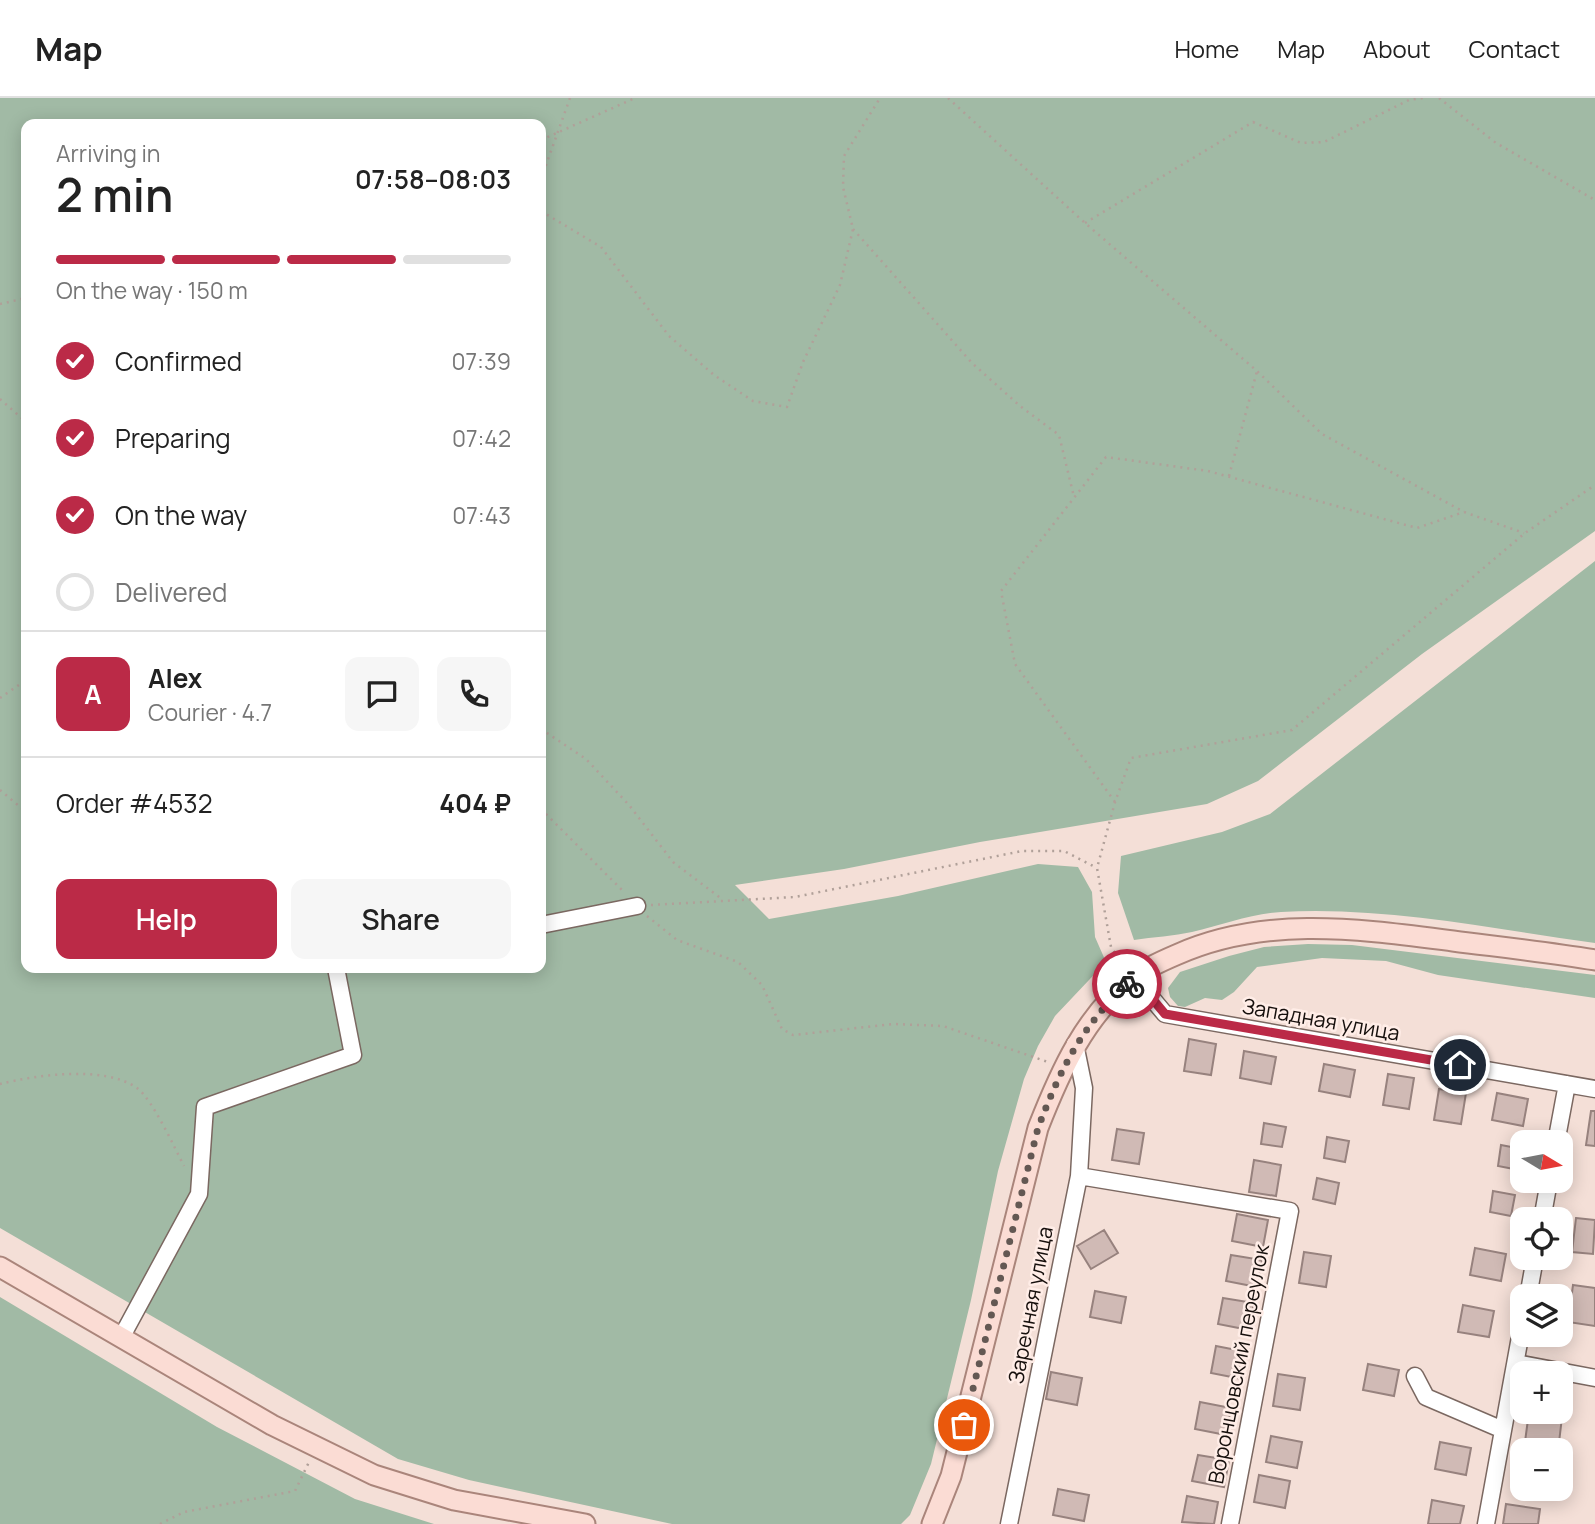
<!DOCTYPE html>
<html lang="en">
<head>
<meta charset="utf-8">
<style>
  :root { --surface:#fff; --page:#f6f6f6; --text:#222; --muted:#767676; --line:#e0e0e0; --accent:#bb2a47 }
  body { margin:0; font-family:Manrope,sans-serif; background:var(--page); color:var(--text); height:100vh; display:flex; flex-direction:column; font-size:26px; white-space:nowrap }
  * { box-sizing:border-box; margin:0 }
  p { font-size:23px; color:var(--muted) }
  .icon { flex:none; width:38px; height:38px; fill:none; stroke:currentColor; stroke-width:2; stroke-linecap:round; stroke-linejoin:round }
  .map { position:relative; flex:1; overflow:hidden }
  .side { position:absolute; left:21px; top:21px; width:525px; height:854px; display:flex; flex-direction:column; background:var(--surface); border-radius:14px; box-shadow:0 4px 18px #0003 }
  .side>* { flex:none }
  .needle { width:46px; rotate:100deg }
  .tools { position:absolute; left:1510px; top:1032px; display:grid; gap:14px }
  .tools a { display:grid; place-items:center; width:63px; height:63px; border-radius:14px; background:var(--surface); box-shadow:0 4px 18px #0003; font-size:35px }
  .pin { position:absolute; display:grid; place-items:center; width:60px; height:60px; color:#fff; margin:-30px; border:4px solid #fff; border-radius:50%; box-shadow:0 2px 7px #0007 }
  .courier { position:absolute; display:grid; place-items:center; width:70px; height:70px; margin:-35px; border:5px solid #bb2a47; border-radius:50%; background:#fff; color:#222; box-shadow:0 2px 9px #0007 }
  .headline em { font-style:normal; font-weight:600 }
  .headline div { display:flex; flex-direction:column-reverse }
  .headline { display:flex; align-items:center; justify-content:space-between; height:119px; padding:0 35px }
  h1 { font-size:46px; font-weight:600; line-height:52px }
  .bar { display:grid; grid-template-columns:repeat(4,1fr); gap:10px 7px; align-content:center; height:84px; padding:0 35px }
  .bar i { height:9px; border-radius:5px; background:var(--line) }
  .bar .selected { background:var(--accent) }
  .bar p { grid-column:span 4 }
  .line { display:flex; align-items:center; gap:18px; padding:0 35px; border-top:2px solid var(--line) }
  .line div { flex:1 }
  .round { display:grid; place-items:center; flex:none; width:74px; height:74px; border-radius:14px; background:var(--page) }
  ol { padding:0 35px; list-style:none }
  li { display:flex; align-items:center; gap:21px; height:77px }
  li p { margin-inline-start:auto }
  li .icon { padding:7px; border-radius:50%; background:var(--accent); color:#fff; stroke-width:4 }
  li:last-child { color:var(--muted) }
  li i { width:38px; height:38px; border:4px solid var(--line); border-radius:50% }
  .action { display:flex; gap:14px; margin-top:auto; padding:14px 35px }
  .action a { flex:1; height:80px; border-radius:14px; background:var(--accent); color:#fff; font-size:28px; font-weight:600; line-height:80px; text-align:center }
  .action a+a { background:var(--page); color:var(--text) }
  header { display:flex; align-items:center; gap:42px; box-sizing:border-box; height:98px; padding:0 35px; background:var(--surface); border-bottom:2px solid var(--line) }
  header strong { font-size:33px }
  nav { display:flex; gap:38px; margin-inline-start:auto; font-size:24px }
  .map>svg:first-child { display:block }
  .green { fill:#a1baa5; fill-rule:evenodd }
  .building { fill:#d0bab5; stroke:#97827e; stroke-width:2 }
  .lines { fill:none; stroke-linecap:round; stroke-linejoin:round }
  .minor-casing { stroke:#7b6861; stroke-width:19 }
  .major-casing { stroke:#aa857b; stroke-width:23 }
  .path { stroke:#b0a099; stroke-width:2.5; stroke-dasharray:2 5; stroke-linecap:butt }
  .minor { stroke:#fff; stroke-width:16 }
  .major { stroke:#fbdcd4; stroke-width:19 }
  .done { stroke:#645853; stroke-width:7; stroke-dasharray:0 12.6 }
  .route { stroke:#bb2a47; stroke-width:9 }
  .labels { text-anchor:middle; stroke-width:5; stroke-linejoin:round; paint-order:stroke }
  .street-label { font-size:21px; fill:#160f0c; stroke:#ffede7 }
</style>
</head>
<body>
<header>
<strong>Map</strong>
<nav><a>Home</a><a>Map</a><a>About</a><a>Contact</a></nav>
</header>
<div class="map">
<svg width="1595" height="1426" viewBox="0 0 1595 1426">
  <rect width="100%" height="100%" fill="#f4dfd7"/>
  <path class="green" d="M0,0H1595V433L1422,556L1258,683L1207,706L980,744L844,771L735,787L769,821L898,798L1038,766L1078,769L1092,794L1095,839L1106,864L1055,918L1038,948L1024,981L998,1073L971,1202L931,1366L910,1417L901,1426H672L469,1382L398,1361L0,1130ZM26,26H541V870H26Z
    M1595,463V845C1493,831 1384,808 1281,814C1251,816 1222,827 1192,834C1174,838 1153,839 1134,842L1118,795L1121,758L1222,734L1270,716Z
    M1308,846L1352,847L1595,877V900L1438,877L1386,863L1322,860L1257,869L1234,894L1222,902L1205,900L1185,909L1178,908L1170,899L1168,890L1180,874L1229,858L1264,849Z
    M0,1199L217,1329L355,1401L434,1426H0Z"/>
  <path class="building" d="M1189,941L1216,946L1211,977L1184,973Z
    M1244,953L1276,959L1271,986L1240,980Z
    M1324,966L1355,972L1350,999L1319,993Z
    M1388,976L1414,980L1409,1011L1383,1007Z
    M1439,991L1466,995L1461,1026L1434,1022Z
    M1497,995L1528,1001L1523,1028L1492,1022Z
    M1591,1013H1595V1048L1586,1047Z
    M1264,1025L1286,1029L1282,1049L1261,1046Z
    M1117,1031L1144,1035L1139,1066L1112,1062Z
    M1327,1039L1349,1043L1345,1064L1324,1060Z
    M1501,1047L1522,1051L1519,1072L1498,1068Z
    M1254,1062L1281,1067L1276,1098L1249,1094Z
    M1317,1080L1339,1085L1335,1106L1313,1101Z
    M1493,1093L1515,1097L1511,1118L1490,1114Z
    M1237,1116L1268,1122L1263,1149L1232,1143Z
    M1576,1120L1595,1122L1593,1156L1572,1154Z
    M1104,1132L1118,1155L1091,1171L1077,1148Z
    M1475,1150L1506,1156L1501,1183L1470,1177Z
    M1304,1154L1331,1158L1326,1189L1299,1185Z
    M1231,1157L1262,1162L1257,1189L1226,1183Z
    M1573,1187L1595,1190V1228L1568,1224Z
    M1095,1193L1126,1199L1121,1225L1090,1219Z
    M1223,1200L1254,1205L1249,1232L1218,1226Z
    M1463,1207L1494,1213L1489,1239L1458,1234Z
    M1216,1248L1247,1254L1242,1281L1211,1275Z
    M1368,1266L1399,1272L1394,1298L1363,1292Z
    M1051,1274L1082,1280L1077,1307L1046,1301Z
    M1278,1276L1305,1280L1300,1312L1273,1308Z
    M1200,1304L1231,1310L1226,1337L1195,1331Z
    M1529,1314L1562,1319L1558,1353L1524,1351Z
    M1271,1338L1302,1344L1297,1370L1266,1364Z
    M1440,1344L1471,1350L1466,1377L1435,1371Z
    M1198,1357L1229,1362L1224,1389L1192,1383Z
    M1259,1377L1290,1383L1285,1410L1254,1404Z
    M1058,1391L1089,1397L1084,1423L1053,1417Z
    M1187,1398L1218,1404L1214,1426L1182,1424Z
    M1432,1402L1464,1408L1460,1426H1428Z
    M1506,1406L1540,1411L1538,1426H1503Z"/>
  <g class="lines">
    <g class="minor-casing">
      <path id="minor" d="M541,827L637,808
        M1134,879L1165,916L1595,991
        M1075,946L1084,990L1079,1078L1290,1113L1230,1426
        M1556,1045L1567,986
        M1542,1122L1549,1083
        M1528,1199L1535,1160
        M121,1240L199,1096L205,1009L353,957L336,870
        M1516,1265L1595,1280
        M1415,1278L1426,1299L1503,1332
        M1009,1426L1079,1078
        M1486,1426L1522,1228"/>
    </g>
    <g class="major-casing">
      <path id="major" d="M0,1169L272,1327L374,1377L454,1402L585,1426
        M932,1426L951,1378L1038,1030C1060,974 1085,917 1134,879C1146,870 1162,863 1176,857C1265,817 1359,831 1453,843C1500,849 1548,854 1595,862"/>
    </g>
    <path class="path" d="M948,0L1085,125L1257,273L1322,336L1464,414L1524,435
      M1439,0L1496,45L1595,102
      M541,42L635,0
      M541,81L570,0
      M541,113L601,149L669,238L714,277L753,303L787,309L803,264L840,187L853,131L843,89L844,58L880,0
      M1085,125L1253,24L1301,45L1324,44L1409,2L1423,0
      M853,131L972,265L1020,308L1059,337L1074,399
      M0,206L26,200
      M0,301L26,324
      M1229,378L1257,273
      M0,600L26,582
      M541,631L586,661L629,707L673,764L723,802
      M0,692L26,714
      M1115,704L1015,566L1001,493L1106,359L1208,373L1417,430L1464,414
      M541,711L625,795
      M651,807L795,799L1022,753H1064L1097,770
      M647,818L677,842L738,864L762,887L782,931L793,937L894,926L943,928L1048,964
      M1123,866L1111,849L1097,770L1115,704L1131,660L1292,632L1525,435L1595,387
      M0,986C36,977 105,967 137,990C153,1002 174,1049 184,1068
      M160,1426L184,1414L295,1393L309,1364"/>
    <use href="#minor" class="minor"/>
    <use href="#major" class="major"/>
  </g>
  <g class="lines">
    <path class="done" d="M964,1327L1038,1030C1060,972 1081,929 1127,886"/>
    <path class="route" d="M1127,886L1134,879L1165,916L1460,967"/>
  </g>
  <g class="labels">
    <g class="street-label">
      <text transform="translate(1321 922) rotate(10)" y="7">Западная улица</text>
      <text transform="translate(1031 1207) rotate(-79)" y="7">Заречная улица</text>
      <text transform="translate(1239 1266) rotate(-79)" y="7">Воронцовский переулок</text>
    </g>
  </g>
</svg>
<div class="tools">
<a><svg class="needle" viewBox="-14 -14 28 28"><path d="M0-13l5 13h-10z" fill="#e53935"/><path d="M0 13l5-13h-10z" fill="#767676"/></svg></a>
<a><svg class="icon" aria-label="locate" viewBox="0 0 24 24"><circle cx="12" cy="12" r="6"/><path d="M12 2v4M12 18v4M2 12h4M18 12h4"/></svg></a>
<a><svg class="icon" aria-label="layers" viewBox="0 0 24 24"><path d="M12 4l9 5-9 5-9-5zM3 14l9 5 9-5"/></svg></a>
<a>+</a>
<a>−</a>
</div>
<div class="pin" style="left:964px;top:1327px;background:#ea580c"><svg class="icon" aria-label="bag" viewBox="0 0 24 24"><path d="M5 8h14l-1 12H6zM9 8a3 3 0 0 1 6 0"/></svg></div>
<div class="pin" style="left:1460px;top:967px;background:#1f2937"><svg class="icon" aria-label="home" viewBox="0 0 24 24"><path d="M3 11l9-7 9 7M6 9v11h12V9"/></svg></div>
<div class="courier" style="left:1127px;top:886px"><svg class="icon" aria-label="bike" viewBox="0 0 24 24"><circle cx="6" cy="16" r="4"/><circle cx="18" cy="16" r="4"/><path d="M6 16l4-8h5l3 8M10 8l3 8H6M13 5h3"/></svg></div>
<section class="side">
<div class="headline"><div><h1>2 min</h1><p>Arriving in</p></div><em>07:58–08:03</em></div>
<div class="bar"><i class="selected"></i><i class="selected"></i><i class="selected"></i><i></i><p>On the way · 150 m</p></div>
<ol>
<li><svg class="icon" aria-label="check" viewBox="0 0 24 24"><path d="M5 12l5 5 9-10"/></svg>Confirmed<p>07:39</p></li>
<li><svg class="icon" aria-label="check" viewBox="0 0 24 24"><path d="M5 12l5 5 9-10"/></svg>Preparing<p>07:42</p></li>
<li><svg class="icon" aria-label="check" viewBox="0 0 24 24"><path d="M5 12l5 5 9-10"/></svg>On the way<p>07:43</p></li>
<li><i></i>Delivered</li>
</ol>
<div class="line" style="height:126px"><b class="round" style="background:var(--accent);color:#fff">A</b><div><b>Alex</b><p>Courier · 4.7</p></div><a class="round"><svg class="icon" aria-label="chat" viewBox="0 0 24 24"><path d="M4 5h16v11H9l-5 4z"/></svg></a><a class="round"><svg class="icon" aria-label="phone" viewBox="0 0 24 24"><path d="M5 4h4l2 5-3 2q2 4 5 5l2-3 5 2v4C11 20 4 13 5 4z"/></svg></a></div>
<div class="line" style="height:91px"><div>Order #4532</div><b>404 ₽</b></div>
<div class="action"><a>Help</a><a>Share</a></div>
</section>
</div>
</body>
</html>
